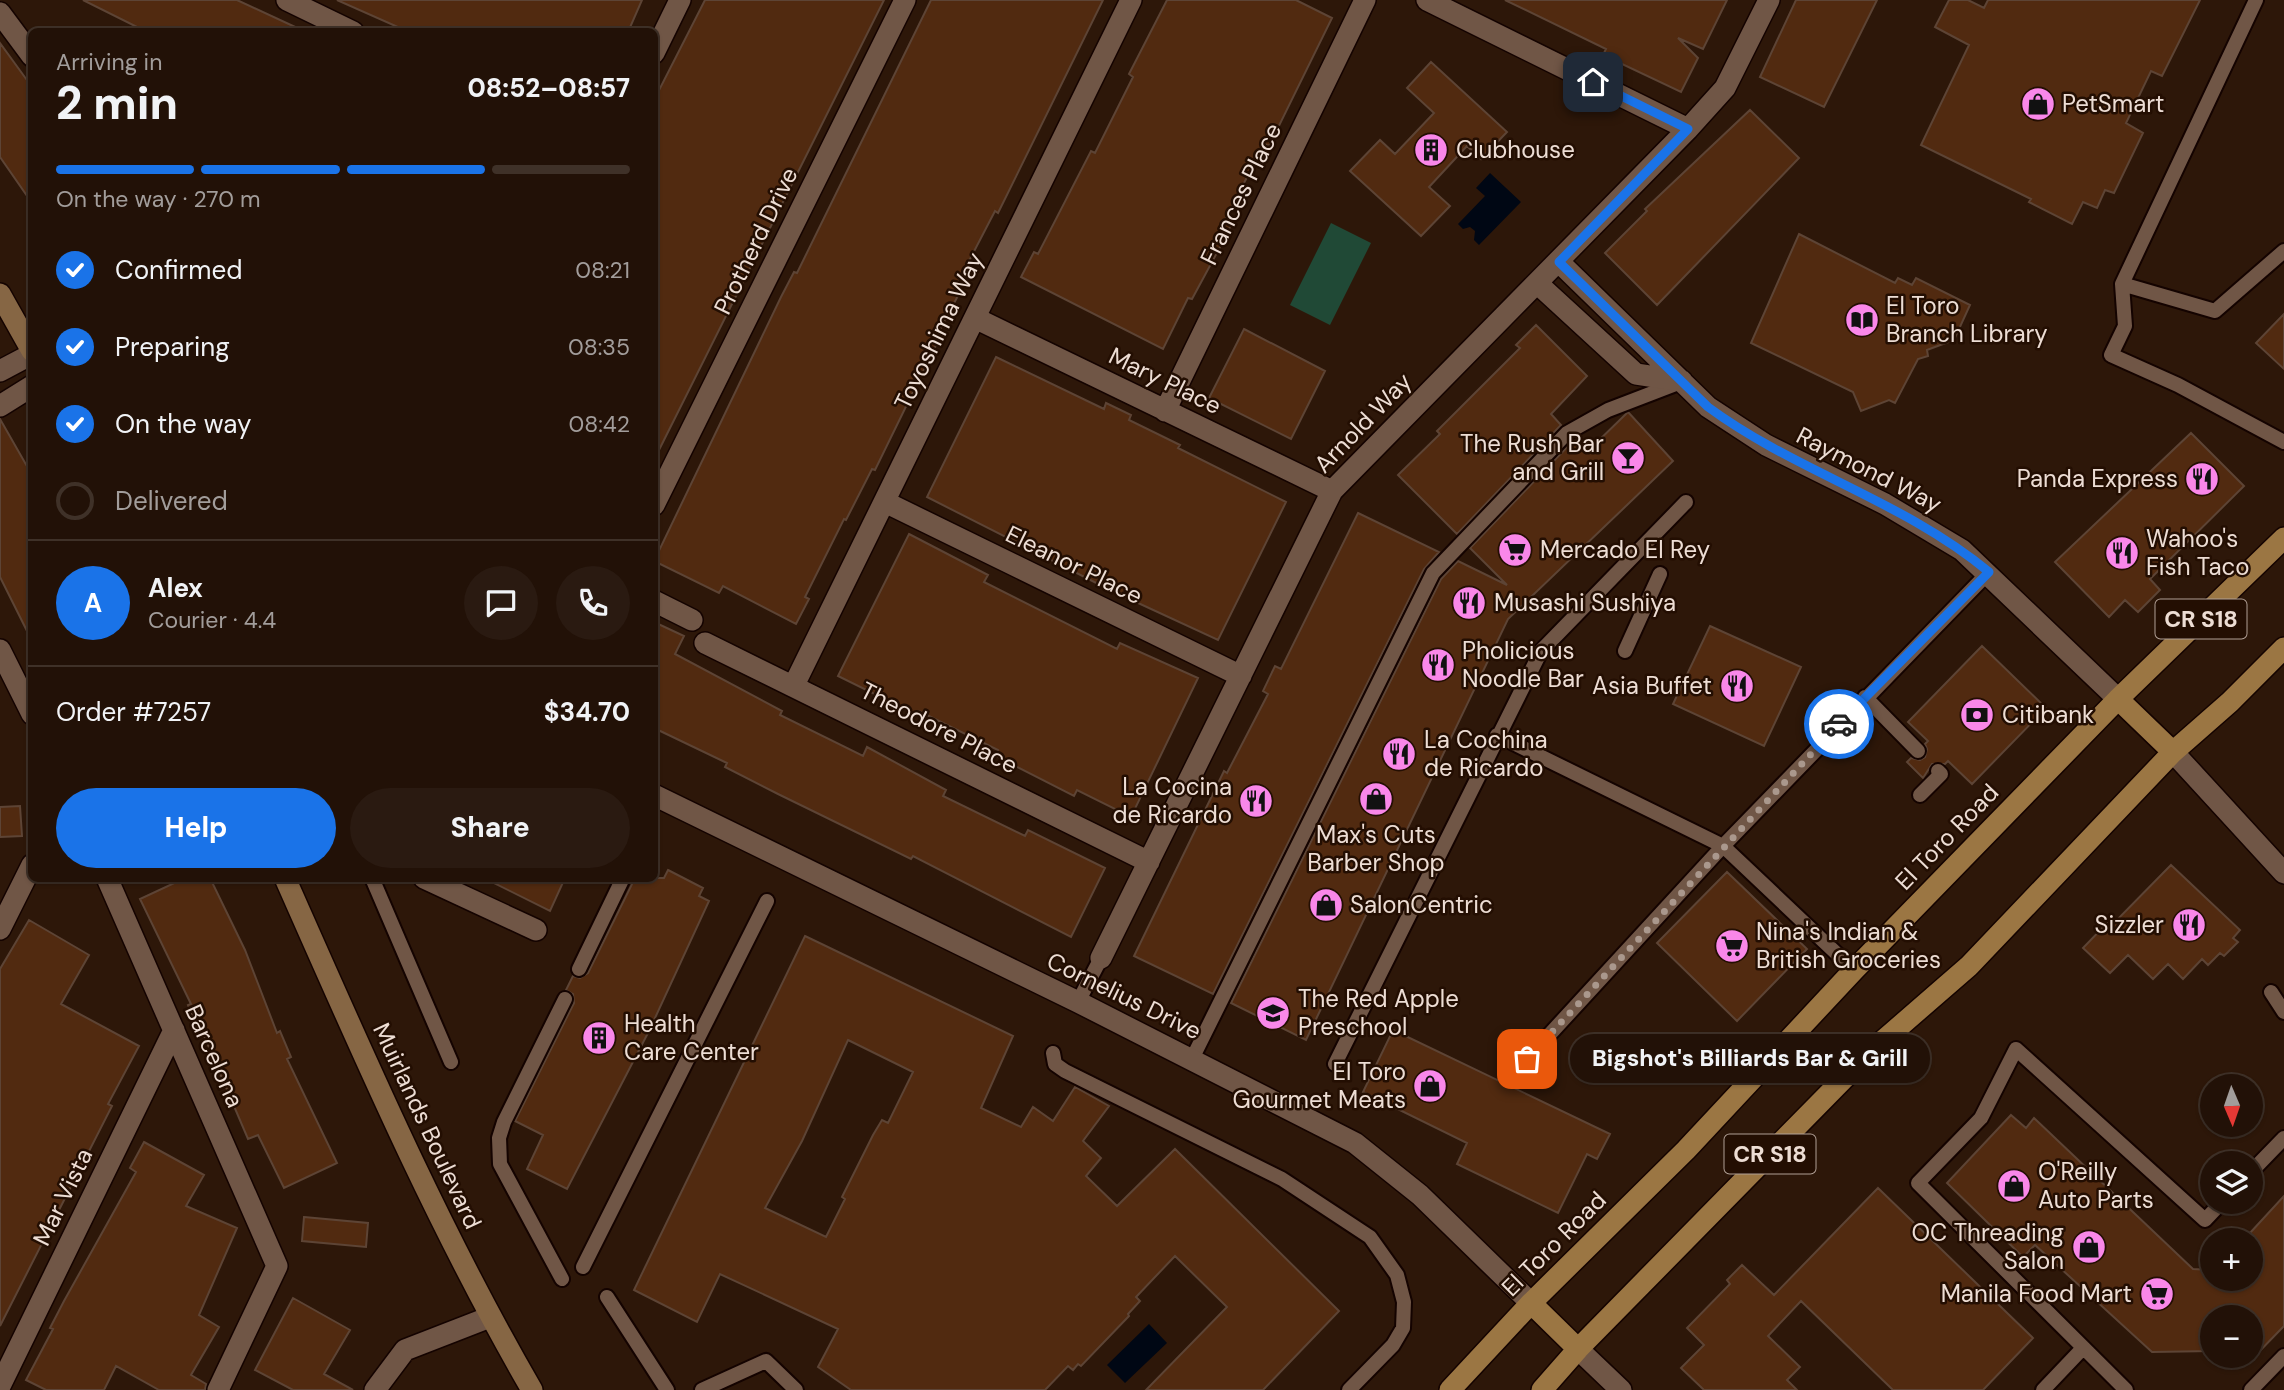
<!DOCTYPE html>
<html lang="en">
<head>
<meta charset="utf-8">
<style>
  :root { --surface:#221107; --page:#2a1a11; --text:#f1f3f6; --muted:#a29d9b; --line:#3f3128; --accent:#1a73e8 }
  body { margin:0; font-family:"DM Sans",sans-serif; background:var(--page); color:var(--text); height:100vh; display:flex; flex-direction:column; font-size:26px; white-space:nowrap }
  * { box-sizing:border-box; margin:0 }
  p { font-size:23px; color:var(--muted) }
  .icon { flex:none; width:38px; height:38px; fill:none; stroke:currentColor; stroke-width:2; stroke-linecap:round; stroke-linejoin:round }
  .map { position:relative; flex:1; overflow:hidden }
  .details { position:absolute; left:28px; top:28px; width:630px; height:854px; display:flex; flex-direction:column; background:var(--surface); border-radius:10px; box-shadow:0 2px 5px #0004,0 0 0 2px var(--line) }
  .details>* { flex:none }
  .needle { width:46px; rotate:178deg }
  .fabs { position:absolute; left:2200px; top:1074px; display:grid; gap:14px }
  .fabs a { display:grid; place-items:center; width:63px; height:63px; border-radius:50%; background:var(--surface); box-shadow:0 2px 5px #0004,0 0 0 2px var(--line); font-size:35px }
  .pin { position:absolute; display:grid; place-items:center; width:60px; height:60px; color:#fff; margin:-30px; border-radius:14px; box-shadow:0 4px 10px #0006 }
  .courier { position:absolute; display:grid; place-items:center; width:70px; height:70px; margin:-35px; border:5px solid #1a73e8; border-radius:50%; background:#fff; color:#222; box-shadow:0 2px 9px #0007 }
  .bubble { position:absolute; height:49px; border-radius:24px; background:var(--surface); box-shadow:0 2px 5px #0004,0 0 0 2px var(--line); font-size:23px; font-weight:800; line-height:49px; text-align:center }
  .summary em { font-style:normal; font-weight:800 }
  .summary div { display:flex; flex-direction:column-reverse }
  .summary { display:flex; align-items:center; justify-content:space-between; height:119px; padding:0 28px }
  h1 { font-size:46px; font-weight:800; line-height:52px }
  .bar { display:grid; grid-template-columns:repeat(4,1fr); gap:10px 7px; align-content:center; height:84px; padding:0 28px }
  .bar i { height:9px; border-radius:5px; background:var(--line) }
  .bar .on { background:var(--accent) }
  .bar p { grid-column:span 4 }
  .line { display:flex; align-items:center; gap:18px; padding:0 28px; border-top:2px solid var(--line) }
  .line div { flex:1 }
  .round { display:grid; place-items:center; flex:none; width:74px; height:74px; border-radius:37px; background:var(--page) }
  ol { padding:0 28px; list-style:none }
  li { display:flex; align-items:center; gap:21px; height:77px }
  li p { margin-inline-start:auto }
  li .icon { padding:7px; border-radius:50%; background:var(--accent); color:#fff; stroke-width:4 }
  li:last-child { color:var(--muted) }
  li i { width:38px; height:38px; border:4px solid var(--line); border-radius:50% }
  .action { display:flex; gap:14px; margin-top:auto; padding:14px 28px }
  .action a { flex:1; height:80px; border-radius:42px; background:var(--accent); color:#fff; font-size:28px; font-weight:800; line-height:80px; text-align:center }
  .action a+a { background:var(--page); color:var(--text) }
  .map>svg:first-child { display:block }
  .green { fill:#204936 }
  .water { fill:#000714 }
  .building { fill:#512a10; stroke:#5d4435; stroke-width:2; fill-rule:evenodd }
  .lines { fill:none; stroke-linecap:round; stroke-linejoin:round }
  .service-casing { stroke:#140300; stroke-width:18 }
  .minor-casing { stroke:#140300; stroke-width:24 }
  .tertiary-casing { stroke:#140300; stroke-width:24 }
  .secondary-casing { stroke:#140300; stroke-width:24 }
  .primary-casing { stroke:#140300; stroke-width:24 }
  .service { stroke:#705646; stroke-width:14 }
  .minor { stroke:#705646; stroke-width:21 }
  .tertiary { stroke:#705646; stroke-width:21 }
  .secondary { stroke:#866644; stroke-width:21 }
  .primary { stroke:#9b7643; stroke-width:21 }
  .done { stroke:#aa988d; stroke-width:7; stroke-dasharray:0 12.6 }
  .route { stroke:#1a73e8; stroke-width:9 }
  .labels { text-anchor:middle; stroke-width:5; stroke-linejoin:round; paint-order:stroke }
  .shield { fill:#230e02; stroke:#b09f95; stroke-width:2 }
  .shield-label { font-size:23px; font-weight:bold; fill:#edddd4 }
  .poi-label { font-size:24px; fill:#edddd4; stroke:#230e02; text-anchor:start }
  .street-label { font-size:24px; fill:#edddd4; stroke:#230e02 }
</style>
</head>
<body>
<div class="map">
<svg width="2284" height="1390" viewBox="0 0 2284 1390">
  <rect width="100%" height="100%" fill="#2d1709"/>
  <path class="green" d="M1331,223L1371,243L1330,325L1290,305Z"/>
  <path class="water" d="M1490,173L1521,202L1479,245L1474,240L1475,231L1470,227L1463,229L1458,224L1485,196L1476,188Z
    M1149,1324L1167,1343L1125,1383L1107,1365Z"/>
  <path class="building" d="M83,0H237L306,32H147Z
    M337,0H642L628,32H409Z
    M705,0H884L654,460V100Z
    M931,0H1103L998,213L995,211L955,288L961,290L934,341L937,343L875,470L872,469L846,520L844,519L805,597L809,599L796,624L723,586L719,593L654,561L781,297L794,272L797,273Z
    M1167,0H1296L1332,18L1269,146L1264,144L1225,220L1232,223L1219,249L1192,299L1188,298L1163,349L1021,277L1034,252L1038,254L1091,151L1095,153L1133,77L1129,74Z
    M1505,0H1727L1703,49L1678,38L1698,58L1681,92L1603,55L1606,49Z
    M1796,0H1877L1824,107L1760,77Z
    M1949,0H1968L1984,8L1988,0H2200L2162,76L2151,71L2126,123L2143,133L2114,193L2105,190L2097,208L2083,202L2072,224L2029,202L2031,199L1921,145L1969,45L1935,27Z
    M0,43L32,87V203L0,157Z
    M1431,62L1507,132L1481,159L1467,146L1429,187L1450,206L1421,236L1350,171L1380,140L1395,154L1434,113L1407,88Z
    M1750,110L1799,158L1657,305L1605,253L1647,211L1645,209Z
    M1799,234L1895,283L1898,278L1912,285L1916,278L1970,305L1954,340L1927,350L1928,356L1918,359L1895,403L1889,400L1861,411L1853,392L1751,343Z
    M2284,314V369L2256,343Z
    M1536,325L1587,376L1551,414L1561,425L1457,534L1398,475L1440,434L1437,431L1520,348L1516,345Z
    M1244,329L1325,371L1291,439L1209,398Z
    M996,357L1104,409L1106,403L1131,415L1129,420L1180,445L1178,448L1286,502L1218,640L1110,590L927,497Z
    M1628,412L1673,461L1508,619L1306,1040L1231,1003L1441,579L1458,561L1507,585L1470,548L1573,441L1587,452Z
    M0,419L32,475V641L0,577Z
    M2191,433L2244,486L2150,579L2160,590L2138,612L2125,600L2109,617L2055,562Z
    M1358,513L1439,552L1424,569L1213,994L1134,956L1224,771L1227,773L1268,694L1263,691L1275,666L1281,669Z
    M909,534L988,575L984,582L1117,649L1120,643L1198,678L1131,817L1077,790L1074,796L996,756L998,750L919,711L917,715L838,676Z
    M654,622L684,636L675,654L782,711L780,715L863,756L867,747L946,790L943,796L1025,836L1028,830L1105,868L1071,937L913,856L911,859L778,794L725,767L727,763L654,728Z
    M1710,626L1801,667L1764,746L1673,704Z
    M1982,646L2046,708L1972,784L1948,761L1945,764H1932L1923,778L1907,762L1911,758L1920,760L1925,757L1927,749L1925,744L1928,741L1908,722Z
    M20,806L22,836L0,837V807Z
    M2171,865L2240,930L2233,938L2238,942L2224,956L2220,953L2208,965L2202,959L2183,979L2168,964L2153,979L2128,955L2110,973L2083,948L2109,921L2113,924Z
    M668,870L703,888L699,896L709,901L649,1031L567,1189L527,1169L543,1135L515,1121L574,1003L573,994L566,990L573,976L580,978L588,973L635,878H664Z
    M1727,872L1807,949L1737,1021L1657,943Z
    M185,878H210L245,950L277,1033L280,1031L291,1057L287,1059L337,1163L284,1188L258,1135L248,1139L202,1031L199,1032L188,1005L191,1004L140,899Z
    M484,878H565L550,911Z
    M29,920L89,955L61,1004L139,1046L108,1104L112,1106L0,1326V969Z
    M805,936L1013,1036L981,1108L1021,1127L1033,1107L1053,1121L1075,1087L1109,1106L1083,1141L1101,1158L1086,1176L1117,1206L1175,1149L1339,1311L1263,1390H1146L1227,1307L1175,1256L1136,1297L1140,1301L1128,1314L1129,1316L1081,1366L1078,1364L1073,1370L1068,1366L1045,1390H851L818,1367L838,1329L720,1274L697,1322L634,1290ZM848,1040L913,1072L888,1123L882,1120L873,1135L842,1197L845,1199L826,1237L765,1208L802,1141Z
    M1393,1030L1610,1134L1597,1159L1587,1154L1558,1213L1457,1164L1467,1143L1363,1092Z
    M2011,1115L2026,1128L2034,1118L2193,1269L2212,1270V1279H2250V1233L2284,1196V1326L2250,1361V1318H2212V1351L2152,1352L2035,1245L2023,1257L1947,1183Z
    M144,1142L204,1175L186,1206L237,1228L199,1315L219,1327L191,1375L206,1384L205,1390H159L116,1366L104,1390H46L26,1380L53,1329L50,1328L64,1301L136,1172L130,1168Z
    M1878,1188L2033,1338L1983,1390H1893L1801,1301L1768,1336L1800,1367L1787,1380L1797,1390H1704L1681,1368L1704,1345L1687,1328L1730,1284L1727,1280L1742,1265L1774,1295Z
    M304,1217L368,1223L366,1247L302,1241Z
    M293,1298L350,1330L324,1374L353,1390H293L255,1370Z"/>
  <g class="lines">
    <g class="service-casing">
      <path id="service" d="M2284,251L2215,311L2122,284L2125,326L2111,355L2178,385L2284,442
        M2122,284L2256,0
        M1625,651L1660,574
        M1865,697L1918,751
        M1497,735L1723,846L1854,970
        M1920,795L1941,774L1938,771
        M372,878L451,1062
        M579,969L623,878
        M2271,992L2284,1012
        M1078,1002L1101,958
        M1053,1053L1055,1064L1065,1071L1282,1179L1370,1237L1397,1275L1404,1302L1403,1328L1393,1345L1349,1390
        M1192,1059L1433,573L1567,433L1608,410L1681,382
        M1527,1059L1723,846L1989,572
        M1335,1064L1541,651L1686,502
        M2250,1173L2284,1138
        M583,1267L767,901
        M562,1279L500,1164L499,1138L504,1122L565,999
        M607,1297L667,1390
        M702,1390L766,1361L796,1390
        M2043,1390L2083,1348
        M2126,1390L1918,1183L1981,1118L2016,1049L2205,1220L2222,1202
        M2251,1390L2284,1356"/>
    </g>
    <g class="minor-casing">
      <path id="minor" d="M287,0L353,32
        M1427,0L1688,129
        M0,13L32,56
        M654,53L680,0
        M1559,262L1708,407L1766,445L1885,504L1962,550L2118,699
        M1538,284L1636,374L1682,381
        M975,318L1332,491
        M1165,411L1365,0
        M885,502L1241,676
        M654,505L905,0
        M654,601L692,620
        M705,643L1149,862
        M0,650L32,714
        M794,685L1131,0
        M2173,752L2284,873
        M654,795L1078,1002L1355,1143L1420,1195L1531,1303
        M107,878L277,1266L218,1390
        M424,878L536,930
        M0,929L32,865
        M1101,958L1332,491L1688,129L1725,88L1769,0
        M1578,1349L1621,1390
        M0,1386L174,1030
        M375,1390L405,1350L490,1317"/>
    </g>
    <g class="tertiary-casing">
      <path id="tertiary" d="M0,371L32,354
        M0,406L32,386"/>
    </g>
    <g class="secondary-casing">
      <path id="secondary" d="M0,294L32,351
        M285,878C362,1052 437,1226 532,1390"/>
    </g>
    <g class="primary-casing">
      <path id="primary" d="M2118,699L2173,752
        M1531,1303L1578,1349
        M1450,1390L1531,1303L1686,1150L1854,970L2118,699L2284,538
        M1542,1390L1578,1349L1870,1052L1969,966L2173,752L2230,702L2284,648"/>
    </g>
    <use href="#service" class="service"/>
    <use href="#minor" class="minor"/>
    <use href="#tertiary" class="tertiary"/>
    <use href="#secondary" class="secondary"/>
    <use href="#primary" class="primary"/>
  </g>
  <g class="lines">
    <path class="done" d="M1527,1059L1839,724"/>
    <path class="route" d="M1593,82L1688,129L1559,262L1708,407C1796,472 1904,501 1989,572L1839,724"/>
  </g>
  <defs>
    <g id="shop-disc" transform="scale(1.75)"><circle r="9.5" fill="#f987e9" stroke="#230e02"/><path d="M-5-2.5h2.3a2.7 3.5 0 0 1 5.4 0H5L5.5 6h-11ZM-1.5-2.5h3a1.5 2.3 0 0 0-3 0Z" fill="#111"/></g>
    <g id="building-disc" transform="scale(1.75)"><circle r="9.5" fill="#f987e9" stroke="#230e02"/><path d="M-4-6H4V6H1V3H-1V6H-4ZM-2.5-4.3h1.7v1.8h-1.7ZM.8-4.3h1.7v1.8H.8ZM-2.5-1h1.7V.8h-1.7ZM.8-1h1.7V.8H.8Z" fill="#111"/></g>
    <g id="library-disc" transform="scale(1.75)"><circle r="9.5" fill="#f987e9" stroke="#230e02"/><path d="M-6-4Q-3-5.5-.7-3.5V5Q-3 3-6 4ZM6-4Q3-5.5 .7-3.5V5Q3 3 6 4Z" fill="#111"/></g>
    <g id="bar-disc" transform="scale(1.75)"><circle r="9.5" fill="#f987e9" stroke="#230e02"/><path d="M-6-5H6L.8 .8V4.5H3.5V6h-7V4.5H-.8V.8Z" fill="#111"/></g>
    <g id="restaurant-disc" transform="scale(1.75)"><circle r="9.5" fill="#f987e9" stroke="#230e02"/><path d="M-5-6h1v4h1v-4h1v4h1v-4h1v5L-1.5 .5V6h-2V.5L-5-1ZM5-6V6H3V1.5H1.5Q1.5-4 5-6Z" fill="#111"/></g>
    <g id="supermarket-disc" transform="scale(1.75)"><circle r="9.5" fill="#f987e9" stroke="#230e02"/><path d="M-6-5.5h2.5l.6 2H6L4.5 2H-2.5L-4.4-4H-6ZM-1.5 3.2a1.3 1.3 0 1 0 .1 0ZM3 3.2a1.3 1.3 0 1 0 .1 0Z" fill="#111"/></g>
    <g id="bank-disc" transform="scale(1.75)"><circle r="9.5" fill="#f987e9" stroke="#230e02"/><path d="M-6-4H6V4H-6ZM0-2.3a2.3 2.3 0 1 0 0 4.6a2.3 2.3 0 1 0 0-4.6Z" fill="#111"/></g>
    <g id="school-disc" transform="scale(1.75)"><circle r="9.5" fill="#f987e9" stroke="#230e02"/><path d="M0-5L7-2L0 1L-7-2ZM-4 1L0 2.5L4 1V4Q0 6-4 4Z" fill="#111"/></g>
  </defs>
  <g fill-rule="evenodd">
    <use href="#shop-disc" x="2038" y="104"/>
    <use href="#building-disc" x="1431" y="150"/>
    <use href="#library-disc" x="1862" y="320"/>
    <use href="#bar-disc" x="1628" y="458"/>
    <use href="#restaurant-disc" x="2202" y="479"/>
    <use href="#supermarket-disc" x="1515" y="550"/>
    <use href="#restaurant-disc" x="2122" y="553"/>
    <use href="#restaurant-disc" x="1469" y="603"/>
    <use href="#restaurant-disc" x="1438" y="665"/>
    <use href="#restaurant-disc" x="1737" y="686"/>
    <use href="#bank-disc" x="1977" y="715"/>
    <use href="#restaurant-disc" x="1399" y="754"/>
    <use href="#shop-disc" x="1376" y="799"/>
    <use href="#restaurant-disc" x="1256" y="801"/>
    <use href="#shop-disc" x="1326" y="905"/>
    <use href="#restaurant-disc" x="2189" y="925"/>
    <use href="#supermarket-disc" x="1732" y="946"/>
    <use href="#school-disc" x="1273" y="1013"/>
    <use href="#building-disc" x="599" y="1038"/>
    <use href="#shop-disc" x="1430" y="1086"/>
    <use href="#shop-disc" x="2014" y="1186"/>
    <use href="#shop-disc" x="2089" y="1247"/>
    <use href="#supermarket-disc" x="2157" y="1294"/>
  </g>
  <g class="labels">
    <g class="shield">
      <rect x="2155.5" y="599.5" width="91" height="39" rx="5"/>
      <rect x="1724.5" y="1134.5" width="91" height="39" rx="5"/>
    </g>
    <g class="shield-label">
      <text x="2201" y="627">CR S18</text>
      <text x="1770" y="1162">CR S18</text>
    </g>
    <g class="poi-label">
      <text x="2062" y="112">PetSmart</text>
      <text x="1456" y="158">Clubhouse</text>
      <text x="1886" y="314">El Toro<tspan x="1886" dy="28">Branch Library</tspan></text>
      <text x="1604" y="452" text-anchor="end">The Rush Bar<tspan x="1604" dy="28">and Grill</tspan></text>
      <text x="2178" y="487" text-anchor="end">Panda Express</text>
      <text x="2146" y="547">Wahoo's<tspan x="2146" dy="28">Fish Taco</tspan></text>
      <text x="1540" y="558">Mercado El Rey</text>
      <text x="1494" y="611">Musashi Sushiya</text>
      <text x="1462" y="659">Pholicious<tspan x="1462" dy="28">Noodle Bar</tspan></text>
      <text x="1712" y="694" text-anchor="end">Asia Buffet</text>
      <text x="2002" y="723">Citibank</text>
      <text x="1424" y="748">La Cochina<tspan x="1424" dy="28">de Ricardo</tspan></text>
      <text x="1232" y="795" text-anchor="end">La Cocina<tspan x="1232" dy="28">de Ricardo</tspan></text>
      <text x="1376" y="843" text-anchor="middle">Max's Cuts<tspan x="1376" dy="28">Barber Shop</tspan></text>
      <text x="1350" y="913">SalonCentric</text>
      <text x="2164" y="933" text-anchor="end">Sizzler</text>
      <text x="1756" y="940">Nina's Indian &amp;<tspan x="1756" dy="28">British Groceries</tspan></text>
      <text x="1298" y="1007">The Red Apple<tspan x="1298" dy="28">Preschool</tspan></text>
      <text x="624" y="1032">Health<tspan x="624" dy="28">Care Center</tspan></text>
      <text x="1406" y="1080" text-anchor="end">El Toro<tspan x="1406" dy="28">Gourmet Meats</tspan></text>
      <text x="2038" y="1180">O'Reilly<tspan x="2038" dy="28">Auto Parts</tspan></text>
      <text x="2064" y="1241" text-anchor="end">OC Threading<tspan x="2064" dy="28">Salon</tspan></text>
      <text x="2132" y="1302" text-anchor="end">Manila Food Mart</text>
    </g>
    <g class="street-label">
      <text transform="translate(1241 194) rotate(-64)" y="8">Frances Place</text>
      <text transform="translate(756 241) rotate(-64)" y="8">Protherd Drive</text>
      <text transform="translate(939 331) rotate(-64)" y="8">Toyoshima Way</text>
      <text transform="translate(1165 381) rotate(26)" y="8">Mary Place</text>
      <text transform="translate(1363 423) rotate(-46)" y="8">Arnold Way</text>
      <text transform="translate(1869 470) rotate(27)" y="8">Raymond Way</text>
      <text transform="translate(1074 565) rotate(26)" y="8">Eleanor Place</text>
      <text transform="translate(939 728) rotate(27)" y="8">Theodore Place</text>
      <text transform="translate(1947 837) rotate(-46)" y="8">El Toro Road</text>
      <text transform="translate(1124 996) rotate(26)" y="8">Cornelius Drive</text>
      <text transform="translate(214 1056) rotate(66)" y="8">Barcelona</text>
      <text transform="translate(427 1126) rotate(65)" y="8">Muirlands Boulevard</text>
      <text transform="translate(63 1197) rotate(-64)" y="8">Mar Vista</text>
      <text transform="translate(1554 1244) rotate(-45)" y="8">El Toro Road</text>
    </g>
  </g>
</svg>
<div class="fabs">
<a><svg class="needle" viewBox="-14 -14 28 28"><path d="M0-13l5 13h-10z" fill="#e53935"/><path d="M0 13l5-13h-10z" fill="#a29d9b"/></svg></a>
<a><svg class="icon" aria-label="layers" viewBox="0 0 24 24"><path d="M12 4l9 5-9 5-9-5zM3 14l9 5 9-5"/></svg></a>
<a>+</a>
<a>−</a>
</div>
<div class="pin" style="left:1527px;top:1059px;background:#ea580c"><svg class="icon" aria-label="bag" viewBox="0 0 24 24"><path d="M5 8h14l-1 12H6zM9 8a3 3 0 0 1 6 0"/></svg></div>
<div class="pin" style="left:1593px;top:82px;background:#1f2937"><svg class="icon" aria-label="home" viewBox="0 0 24 24"><path d="M3 11l9-7 9 7M6 9v11h12V9"/></svg></div>
<div class="courier" style="left:1839px;top:724px"><svg class="icon" aria-label="car" viewBox="0 0 24 24"><path d="M5 17H2v-5l4-1 3-4h7l3 4 3 1v5h-3M9 17h6M6 11h13"/><circle cx="7" cy="17" r="2"/><circle cx="17" cy="17" r="2"/></svg></div>
<div class="bubble" style="left:1570px;top:1034px;width:360px">Bigshot's Billiards Bar &amp; Grill</div>
<section class="details">
<div class="summary"><div><h1>2 min</h1><p>Arriving in</p></div><em>08:52–08:57</em></div>
<div class="bar"><i class="on"></i><i class="on"></i><i class="on"></i><i></i><p>On the way · 270 m</p></div>
<ol>
<li><svg class="icon" aria-label="check" viewBox="0 0 24 24"><path d="M5 12l5 5 9-10"/></svg>Confirmed<p>08:21</p></li>
<li><svg class="icon" aria-label="check" viewBox="0 0 24 24"><path d="M5 12l5 5 9-10"/></svg>Preparing<p>08:35</p></li>
<li><svg class="icon" aria-label="check" viewBox="0 0 24 24"><path d="M5 12l5 5 9-10"/></svg>On the way<p>08:42</p></li>
<li><i></i>Delivered</li>
</ol>
<div class="line" style="height:126px"><b class="round" style="background:var(--accent);color:#fff">A</b><div><b>Alex</b><p>Courier · 4.4</p></div><a class="round"><svg class="icon" aria-label="chat" viewBox="0 0 24 24"><path d="M4 5h16v11H9l-5 4z"/></svg></a><a class="round"><svg class="icon" aria-label="phone" viewBox="0 0 24 24"><path d="M5 4h4l2 5-3 2q2 4 5 5l2-3 5 2v4C11 20 4 13 5 4z"/></svg></a></div>
<div class="line" style="height:91px"><div>Order #7257</div><b>$34.70</b></div>
<div class="action"><a>Help</a><a>Share</a></div>
</section>
</div>
</body>
</html>
